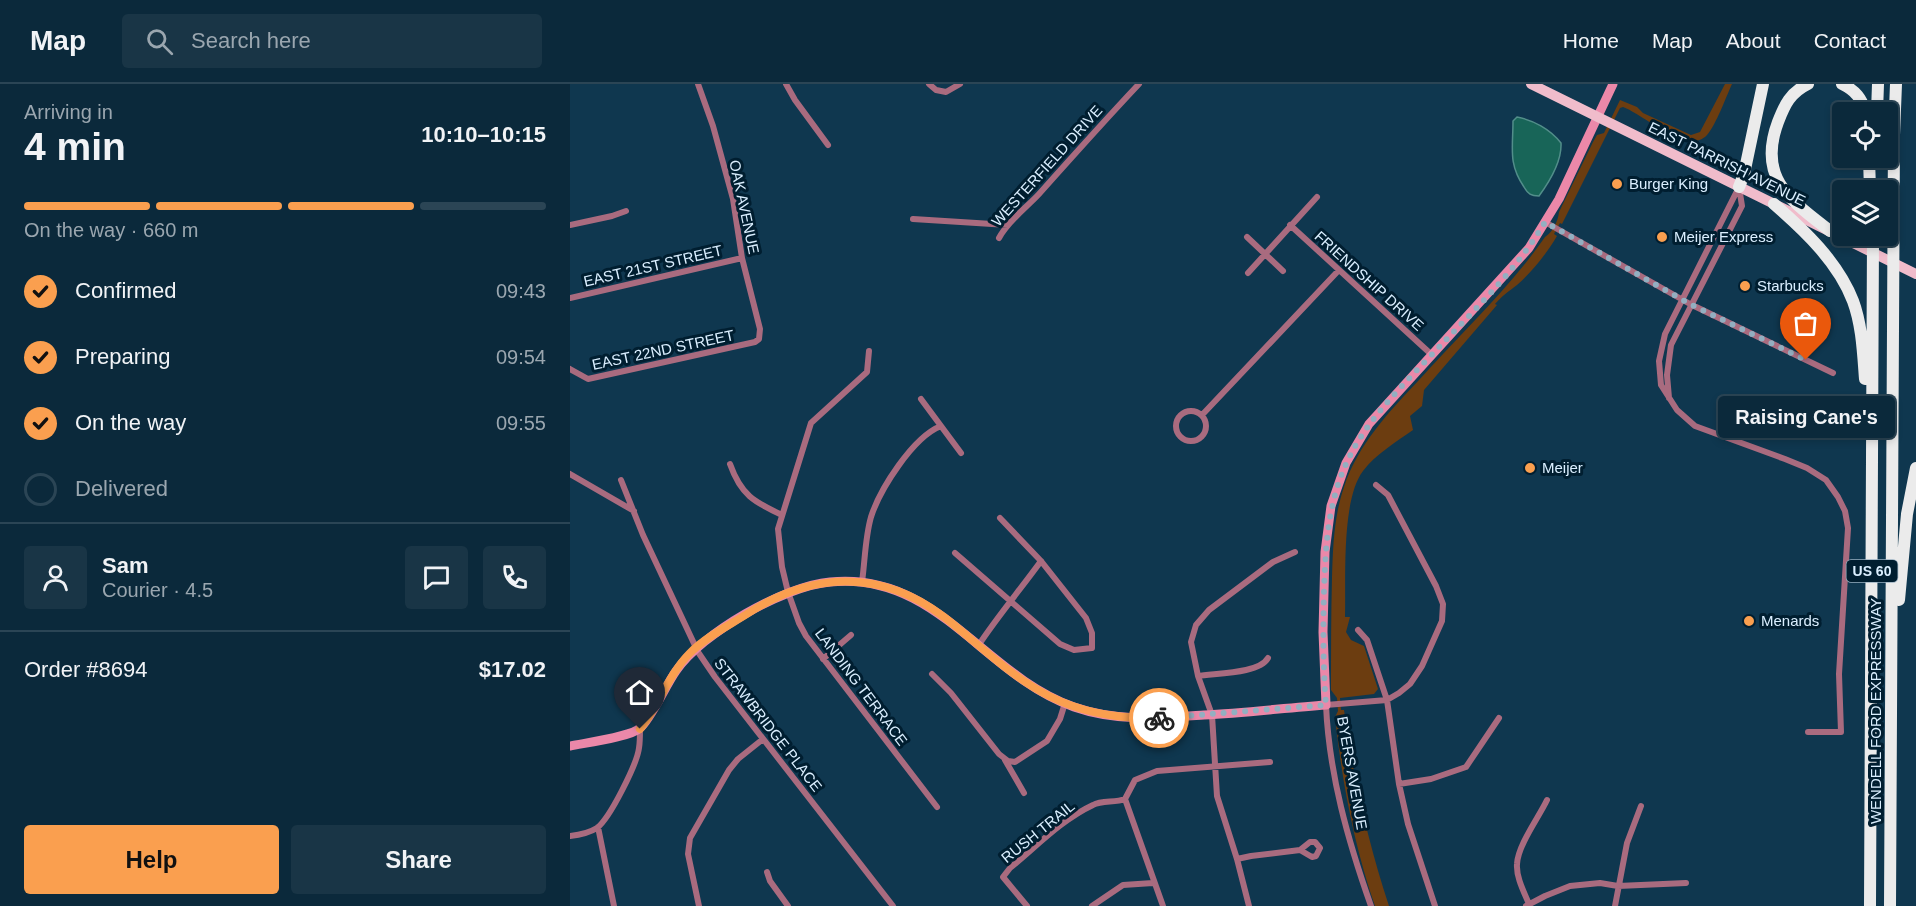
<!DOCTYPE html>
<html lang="en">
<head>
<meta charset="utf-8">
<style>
  :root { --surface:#0b293b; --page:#193546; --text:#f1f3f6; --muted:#9aa6af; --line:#2b4555; --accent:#fa9f4f }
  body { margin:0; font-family:Helvetica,sans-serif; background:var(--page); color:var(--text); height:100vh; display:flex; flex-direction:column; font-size:22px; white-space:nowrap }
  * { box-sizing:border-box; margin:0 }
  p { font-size:20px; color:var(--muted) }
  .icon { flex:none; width:33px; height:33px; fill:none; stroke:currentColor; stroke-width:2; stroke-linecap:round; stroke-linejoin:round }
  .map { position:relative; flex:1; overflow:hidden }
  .side { display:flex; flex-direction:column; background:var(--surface); width:570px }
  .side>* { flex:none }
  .controls { position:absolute; left:1262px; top:18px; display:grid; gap:12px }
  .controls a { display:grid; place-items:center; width:66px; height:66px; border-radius:6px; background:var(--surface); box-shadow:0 3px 9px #0003,0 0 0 2px var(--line); font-size:30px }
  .pin { position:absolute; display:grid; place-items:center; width:51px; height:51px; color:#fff; margin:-62px -26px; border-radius:50% 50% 50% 0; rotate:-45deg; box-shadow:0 0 6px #0007 }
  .pin .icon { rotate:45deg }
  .courier { position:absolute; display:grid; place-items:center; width:60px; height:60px; margin:-30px; border:4px solid #fa9f4f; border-radius:50%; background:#fff; color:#222; box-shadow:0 2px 8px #0007 }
  .bubble { position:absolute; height:42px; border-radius:6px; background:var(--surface); box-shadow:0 3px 9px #0003,0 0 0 2px var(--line); font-size:20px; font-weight:800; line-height:42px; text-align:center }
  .overview em { font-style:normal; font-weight:800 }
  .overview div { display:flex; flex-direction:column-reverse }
  .overview { display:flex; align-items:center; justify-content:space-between; height:102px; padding:0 24px }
  h1 { font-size:39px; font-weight:800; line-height:45px }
  .bar { display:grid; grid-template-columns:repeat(4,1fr); gap:9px 6px; align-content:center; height:72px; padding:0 24px }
  .bar i { height:8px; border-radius:4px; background:var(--line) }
  .bar .selected { background:var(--accent) }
  .bar p { grid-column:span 4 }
  .line { display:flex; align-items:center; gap:15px; padding:0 24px; border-top:2px solid var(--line) }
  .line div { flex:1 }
  .round { display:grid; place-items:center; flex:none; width:63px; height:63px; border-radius:6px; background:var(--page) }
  ol { padding:0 24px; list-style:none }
  li { display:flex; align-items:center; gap:18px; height:66px }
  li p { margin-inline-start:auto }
  li .icon { padding:6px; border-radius:50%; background:var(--accent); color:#111; stroke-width:4 }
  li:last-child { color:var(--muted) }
  li i { width:33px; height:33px; border:3px solid var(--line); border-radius:50% }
  .action { display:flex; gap:12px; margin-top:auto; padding:12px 24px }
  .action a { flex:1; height:69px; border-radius:6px; background:var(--accent); color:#111; font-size:24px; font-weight:800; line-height:69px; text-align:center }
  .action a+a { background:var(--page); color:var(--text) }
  header { display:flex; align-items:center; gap:36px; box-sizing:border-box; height:84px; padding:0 30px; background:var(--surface); border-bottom:2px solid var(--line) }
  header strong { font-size:28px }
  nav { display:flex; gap:33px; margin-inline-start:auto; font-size:21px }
  .search { width:420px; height:54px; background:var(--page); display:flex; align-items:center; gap:15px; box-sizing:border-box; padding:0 21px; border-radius:6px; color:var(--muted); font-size:22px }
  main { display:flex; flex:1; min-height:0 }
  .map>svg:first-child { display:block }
  .green { fill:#6c3d10 }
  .water { fill:#186558; stroke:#528e8a; stroke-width:1.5 }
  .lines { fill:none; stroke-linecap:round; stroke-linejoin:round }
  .street { stroke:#a96b7f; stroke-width:6 }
  .secondary { stroke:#eb88a9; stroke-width:9 }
  .primary { stroke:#f0bccb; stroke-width:10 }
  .highway { stroke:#ebebeb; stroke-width:12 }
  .done { stroke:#93afc1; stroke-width:6; stroke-dasharray:0 10.8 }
  .route { stroke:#fa9f4f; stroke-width:8 }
  .poi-dot { fill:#fa9f4f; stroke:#001e30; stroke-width:2 }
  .labels { text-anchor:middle; stroke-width:6; stroke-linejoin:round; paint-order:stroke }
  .shield { fill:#001e30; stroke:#99b0c1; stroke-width:1.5 }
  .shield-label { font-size:14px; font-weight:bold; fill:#daefff }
  .street-label { font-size:15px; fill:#daefff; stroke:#001e30 }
  .poi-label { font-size:15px; fill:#daefff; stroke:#001e30; text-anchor:start }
</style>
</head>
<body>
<header>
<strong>Map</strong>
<div class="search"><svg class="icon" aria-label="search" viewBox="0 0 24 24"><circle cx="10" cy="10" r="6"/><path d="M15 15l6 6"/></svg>Search here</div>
<nav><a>Home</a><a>Map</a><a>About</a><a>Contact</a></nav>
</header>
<main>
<section class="side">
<div class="overview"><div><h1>4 min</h1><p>Arriving in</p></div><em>10:10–10:15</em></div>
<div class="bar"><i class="selected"></i><i class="selected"></i><i class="selected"></i><i></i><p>On the way · 660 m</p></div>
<ol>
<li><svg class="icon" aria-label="check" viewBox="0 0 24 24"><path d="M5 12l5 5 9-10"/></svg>Confirmed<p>09:43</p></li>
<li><svg class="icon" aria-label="check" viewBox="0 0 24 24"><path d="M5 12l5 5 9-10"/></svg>Preparing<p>09:54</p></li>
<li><svg class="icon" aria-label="check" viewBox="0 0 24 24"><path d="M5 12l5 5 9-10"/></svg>On the way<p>09:55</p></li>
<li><i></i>Delivered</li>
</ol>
<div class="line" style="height:108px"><a class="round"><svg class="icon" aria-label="person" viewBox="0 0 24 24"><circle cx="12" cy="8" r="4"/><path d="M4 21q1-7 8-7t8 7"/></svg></a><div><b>Sam</b><p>Courier · 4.5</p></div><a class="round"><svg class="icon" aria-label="chat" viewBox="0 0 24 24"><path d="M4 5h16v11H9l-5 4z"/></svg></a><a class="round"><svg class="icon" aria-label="phone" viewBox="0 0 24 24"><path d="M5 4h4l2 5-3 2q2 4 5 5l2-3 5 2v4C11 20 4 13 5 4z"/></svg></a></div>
<div class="line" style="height:78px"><div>Order #8694</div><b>$17.02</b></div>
<div class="action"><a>Help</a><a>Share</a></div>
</section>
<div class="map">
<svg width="1346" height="822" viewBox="0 0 1346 822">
  <rect width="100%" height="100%" fill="#0f374f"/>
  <path class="green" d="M1155,0H1162C1156,13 1146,41 1137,51C1119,72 1071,29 1053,23L1050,24L992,140L990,139L984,150L987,152C977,169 962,188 947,201C939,207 932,212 925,220L927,221L854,306L852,322L840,332L843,346C826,358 806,370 793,387C771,416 776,496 775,533H780L776,548L781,556L794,562L808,605L804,610L770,614L771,626H774C783,692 798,758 819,822H805C784,761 772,698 765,633L768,627L767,614L761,606C761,568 761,531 762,493C763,462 764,432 774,403C788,360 819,328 849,296C891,249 939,205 975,153C983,148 988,137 989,128L1023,58L1027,51L1034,49L1050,16L1067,23L1073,29L1121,51L1130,48Z"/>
  <path class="water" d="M947,33C963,36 980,45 991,59C992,78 980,97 969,112C961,112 958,110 954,103C938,80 943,64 943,37Z"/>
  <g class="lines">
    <path class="street" d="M216,0L225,16L258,61
      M359,0L366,6L376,8L390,0
      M1169,103L1095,250L1089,277L1091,301L1107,326L1125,342L1215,375L1237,384L1256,396L1268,413L1275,427L1278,444L1269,590L1271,648H1238
      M343,135L438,141
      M975,138L1120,220L1263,289
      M0,141L42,132L56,127
      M720,141L862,271
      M677,153L713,187
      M429,154C438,137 456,124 469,110C502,73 535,36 569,0
      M678,189L747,113
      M0,214L172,174
      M299,267L297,288L241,339L208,445L212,483L218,508L229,539L236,552L367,723
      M0,285L18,295L185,258L189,255L190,245L172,174L163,115L143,42L128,0
      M1099,314L1097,291L1101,261L1172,122L1169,103
      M351,315L391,369
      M606 342a15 15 0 1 1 30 0a15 15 0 1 1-30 0Z
      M632,331L769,186
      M160,380C171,411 184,418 212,431
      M0,390L64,427
      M51,396L73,451L128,568L145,593L323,822
      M385,469L490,560L504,566L522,564V549L516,534L471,477L430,434
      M292,498C295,477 295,454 301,433C310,405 343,353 371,342
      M788,546L797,556L817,616L829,700L838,740L865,822
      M408,562C427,533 450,506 471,477
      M253,575L281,551
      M362,590L381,609L429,670L438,677L445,678L477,657L490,635L495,619
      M628,592C645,589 689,590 698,574
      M435,676L454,709
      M829,700L861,695L896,683L929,634
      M28,743L44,822
      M0,752C9,751 19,749 27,744C40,734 67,680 69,664C70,658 70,651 70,645
      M667,775L681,772L730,766L742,773L746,772L750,764L745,758H740L730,766
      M197,788L200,797L218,822
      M959,820C954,808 946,793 947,780C948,761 969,733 977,716
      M129,822L118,770L120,754L159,686L168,675L193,655
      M457,822L433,793L440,784C466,763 491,736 523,721C532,716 545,719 555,715
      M522,822L553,801L583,799
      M593,822L555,715L565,696L587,687L700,678
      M679,822L667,775L647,712L642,631L628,592L621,558L626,541L639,526L703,478L725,468
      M801,822C778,757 759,690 756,621L817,616L829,609L840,600L852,582L872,537L873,520L866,502L818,411L806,401
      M956,822L975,812L1000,802L1030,799L1048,802L1116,799
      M1045,822L1057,759L1071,722"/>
    <path class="secondary" d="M0,662C14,659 61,653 70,644C81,635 96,601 106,587C132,549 214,502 260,498C367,487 413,591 504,623C547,638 589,634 634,631C674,629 715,624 756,621L753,548L755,468L761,422L776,379L799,340L959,164L989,115L1043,0"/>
    <path class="primary" d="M961,0L1346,190"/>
    <path class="highway" d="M1238,0C1220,9 1215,20 1208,38C1187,94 1220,116 1260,147
      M1272,0C1286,7 1291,14 1296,28
      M1307,28L1308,0
      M1299,74L1300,106
      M1169,103L1174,90L1193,0
      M1204,120C1235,147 1268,178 1283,217C1292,241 1293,269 1295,295
      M1329,516L1337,430L1346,384
      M1300,822L1303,152
      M1320,822L1324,51L1326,0"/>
  </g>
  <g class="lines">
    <path class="done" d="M589,634L756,621C753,583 753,545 754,507C756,450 759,401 792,351C812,321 847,286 873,259C909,221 948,184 975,138L1120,220L1236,276"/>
    <path class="route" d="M70,645C89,622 98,591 120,569C137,552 160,541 180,528C245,487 312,486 374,533C409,560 440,592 479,612C514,630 551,635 589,634"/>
  </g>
  <g class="poi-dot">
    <circle cx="1047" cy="100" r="6"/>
    <circle cx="1092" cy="153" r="6"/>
    <circle cx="1175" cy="202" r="6"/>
    <circle cx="960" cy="384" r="6"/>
    <circle cx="1179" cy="537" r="6"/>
  </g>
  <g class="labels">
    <rect class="shield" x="1276.5" y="476" width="51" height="22" rx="4.5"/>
    <g class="shield-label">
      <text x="1302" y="492">US 60</text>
    </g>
    <g class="street-label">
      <text transform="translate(1157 80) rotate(26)" y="5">EAST PARRISH AVENUE</text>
      <text transform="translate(477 82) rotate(-48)" y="5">WESTERFIELD DRIVE</text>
      <text transform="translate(174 123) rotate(78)" y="5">OAK AVENUE</text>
      <text transform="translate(83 182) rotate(-13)" y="5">EAST 21ST STREET</text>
      <text transform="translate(799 197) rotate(42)" y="5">FRIENDSHIP DRIVE</text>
      <text transform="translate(93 266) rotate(-12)" y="5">EAST 22ND STREET</text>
      <text transform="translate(291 603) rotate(53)" y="5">LANDING TERRACE</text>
      <text transform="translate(1306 627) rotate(-90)" y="5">WENDELL FORD EXPRESSWAY</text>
      <text transform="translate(198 641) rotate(52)" y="5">STRAWBRIDGE PLACE</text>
      <text transform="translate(782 689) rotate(80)" y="5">BYERS AVENUE</text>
      <text transform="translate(468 748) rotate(-39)" y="5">RUSH TRAIL</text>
    </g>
    <g class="poi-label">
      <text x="1059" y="105">Burger King</text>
      <text x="1104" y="158">Meijer Express</text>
      <text x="1187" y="207">Starbucks</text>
      <text x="972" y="389">Meijer</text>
      <text x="1191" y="542">Menards</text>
    </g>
  </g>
</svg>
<div class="controls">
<a><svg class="icon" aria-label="locate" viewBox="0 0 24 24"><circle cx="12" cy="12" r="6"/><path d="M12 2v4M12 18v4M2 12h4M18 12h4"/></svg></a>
<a><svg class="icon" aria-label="layers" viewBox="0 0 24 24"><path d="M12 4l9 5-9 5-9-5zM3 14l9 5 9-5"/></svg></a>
</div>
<div class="pin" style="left:1236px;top:276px;background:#ea580c"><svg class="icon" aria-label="bag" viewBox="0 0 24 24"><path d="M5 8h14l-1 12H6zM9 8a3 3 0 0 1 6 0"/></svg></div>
<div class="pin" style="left:70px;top:645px;background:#1f2937"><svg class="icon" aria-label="home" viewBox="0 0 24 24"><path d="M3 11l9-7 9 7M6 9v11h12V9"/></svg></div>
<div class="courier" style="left:589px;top:634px"><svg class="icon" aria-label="bike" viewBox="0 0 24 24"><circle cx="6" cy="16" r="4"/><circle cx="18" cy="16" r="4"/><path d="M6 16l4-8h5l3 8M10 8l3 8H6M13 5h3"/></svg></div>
<div class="bubble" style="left:1148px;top:312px;width:177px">Raising Cane's</div>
</div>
</main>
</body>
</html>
